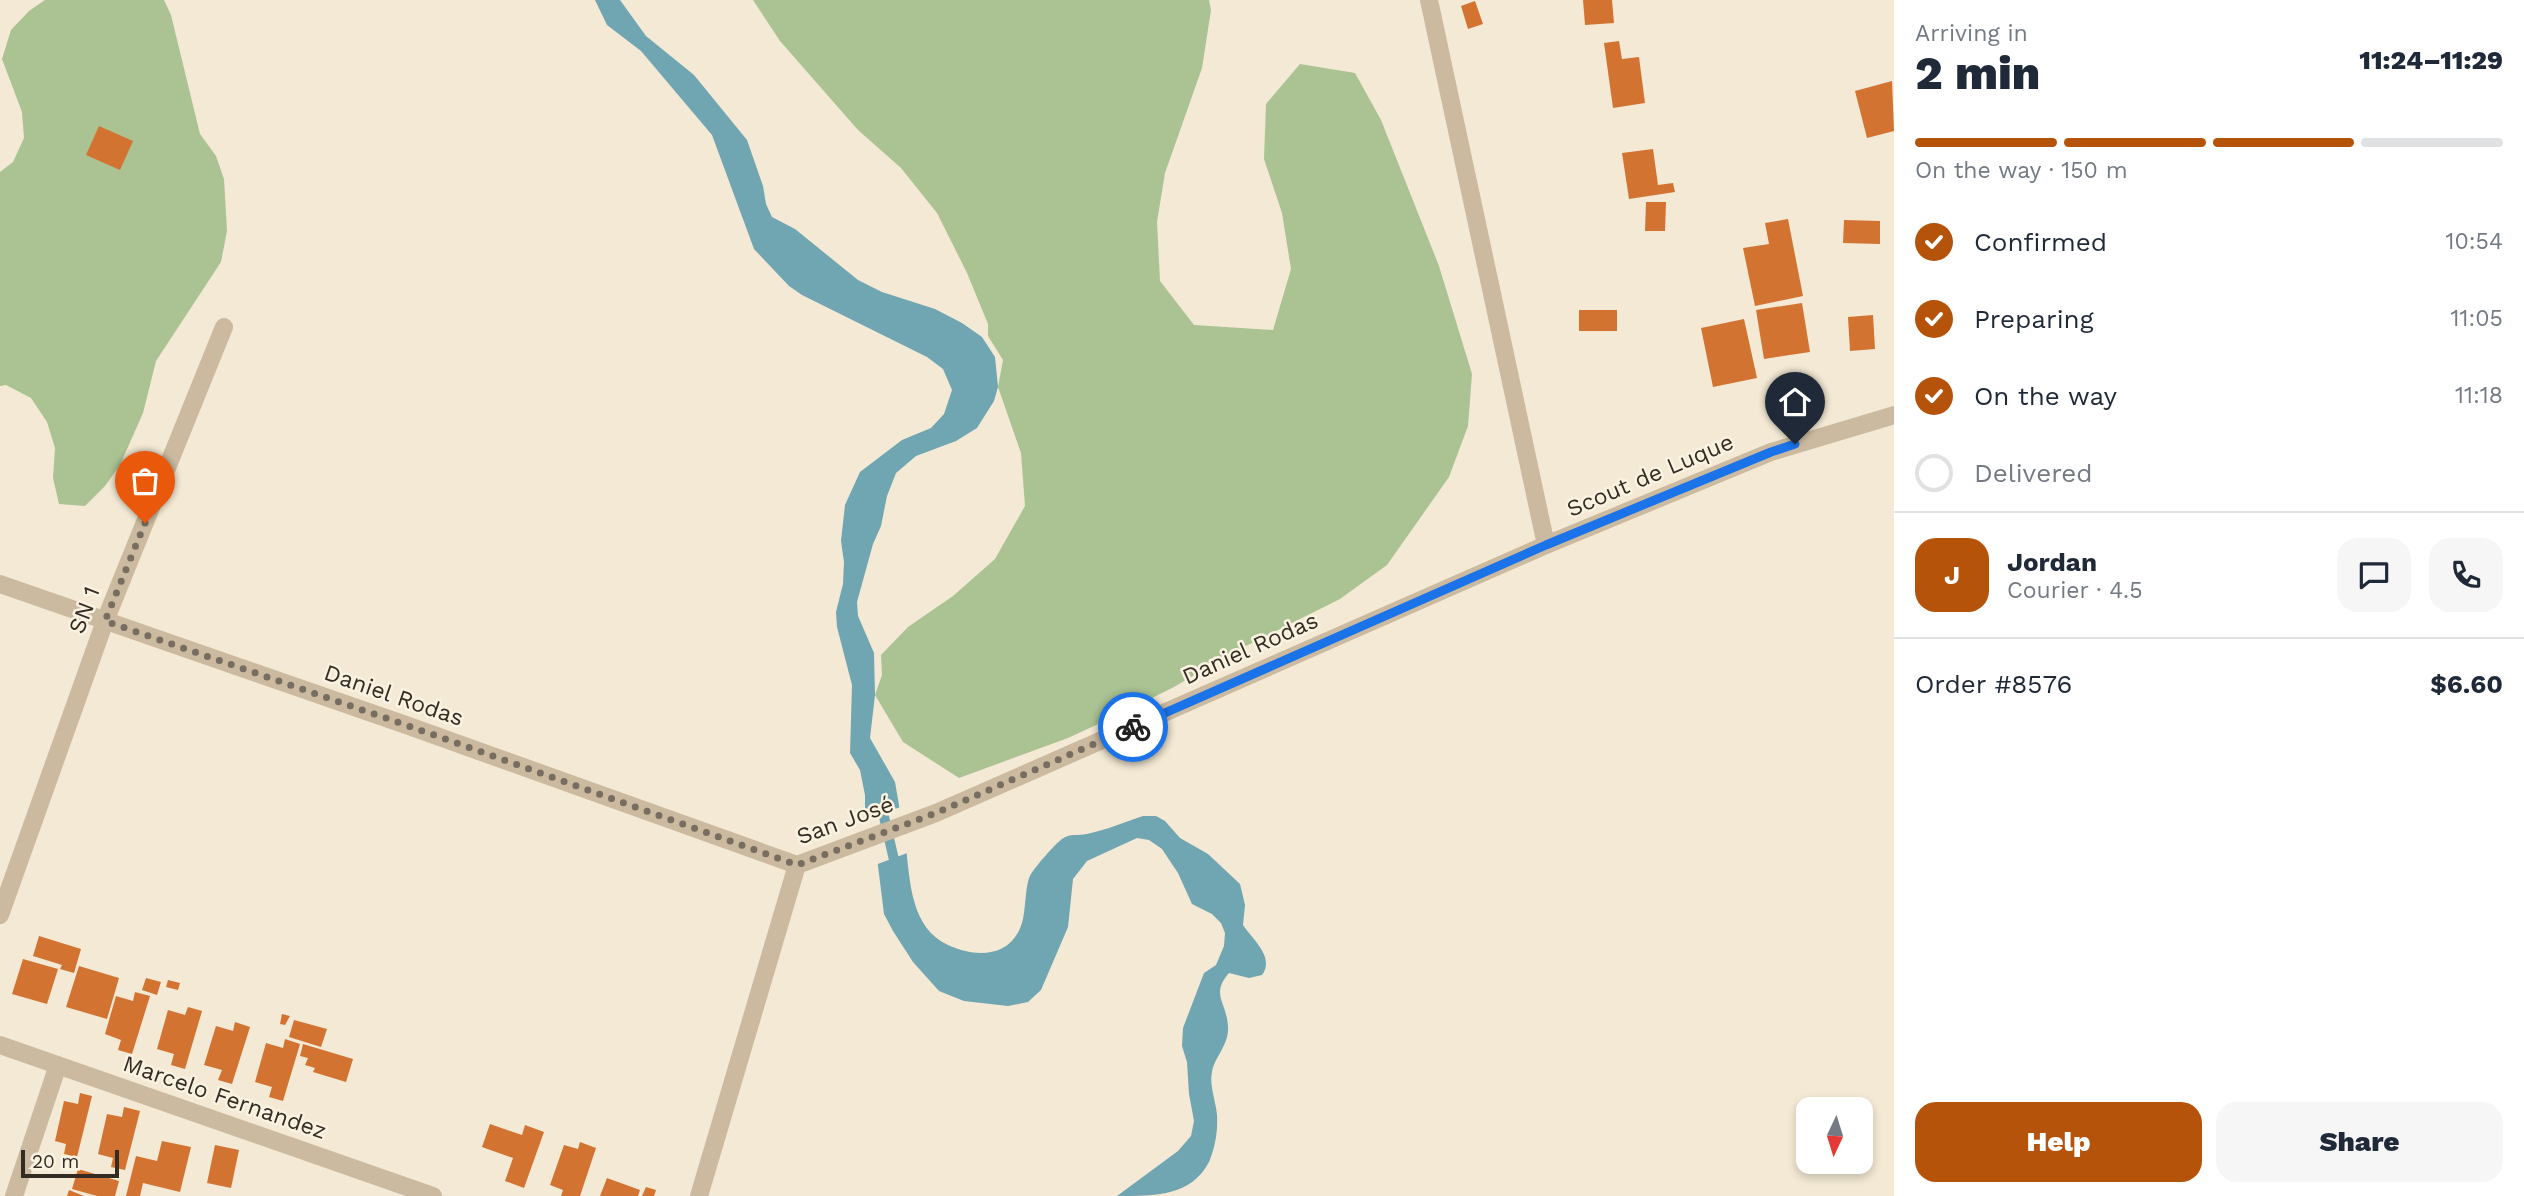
<!DOCTYPE html>
<html lang="en">
<head>
<meta charset="utf-8">
<style>
  :root { --surface:#fff; --page:#f6f6f7; --text:#1f2937; --muted:#747a83; --line:#e0e1e3; --accent:#b45309 }
  body { margin:0; font-family:"Work Sans",sans-serif; background:var(--page); color:var(--text); height:100vh; display:flex; flex-direction:column; font-size:26px; white-space:nowrap }
  * { box-sizing:border-box; margin:0 }
  p { font-size:23px; color:var(--muted) }
  .icon { flex:none; width:38px; height:38px; fill:none; stroke:currentColor; stroke-width:2; stroke-linecap:round; stroke-linejoin:round }
  .map { position:relative; flex:1; overflow:hidden }
  .side { display:flex; flex-direction:column; background:var(--surface); width:630px }
  .side>* { flex:none }
  .needle { width:46px; rotate:184deg }
  .fabs { position:absolute; left:1796px; top:1097px; display:grid; gap:14px }
  .fabs a { display:grid; place-items:center; width:77px; height:77px; border-radius:14px; background:var(--surface); box-shadow:0 4px 10px #0003; font-size:35px }
  .scale { position:absolute; left:21px; bottom:18px; width:98px; box-sizing:border-box; padding-left:7px; border:4px solid #342b23; border-top:0; font-size:19px; line-height:24px; white-space:nowrap; color:#342b23; -webkit-text-stroke:5px #faf2e0; paint-order:stroke }
  .pin { position:absolute; display:grid; place-items:center; width:60px; height:60px; color:#fff; margin:-72px -30px; border-radius:50% 50% 50% 0; rotate:-45deg; box-shadow:0 0 7px #0007 }
  .pin .icon { rotate:45deg }
  .courier { position:absolute; display:grid; place-items:center; width:70px; height:70px; margin:-35px; border:5px solid #1a73e8; border-radius:50%; background:#fff; color:#222; box-shadow:0 2px 9px #0007 }
  .headline em { font-style:normal; font-weight:800 }
  .headline div { display:flex; flex-direction:column-reverse }
  .headline { display:flex; align-items:center; justify-content:space-between; height:119px; padding:0 21px }
  h1 { font-size:46px; font-weight:800; line-height:52px }
  .bar { display:grid; grid-template-columns:repeat(4,1fr); gap:10px 7px; align-content:center; height:84px; padding:0 21px }
  .bar i { height:9px; border-radius:5px; background:var(--line) }
  .bar .current { background:var(--accent) }
  .bar p { grid-column:span 4 }
  .line { display:flex; align-items:center; gap:18px; padding:0 21px; border-top:2px solid var(--line) }
  .line div { flex:1 }
  .round { display:grid; place-items:center; flex:none; width:74px; height:74px; border-radius:21px; background:var(--page) }
  ol { padding:0 21px; list-style:none }
  li { display:flex; align-items:center; gap:21px; height:77px }
  li p { margin-inline-start:auto }
  li .icon { padding:7px; border-radius:50%; background:var(--accent); color:#fff; stroke-width:4 }
  li:last-child { color:var(--muted) }
  li i { width:38px; height:38px; border:4px solid var(--line); border-radius:50% }
  .action { display:flex; gap:14px; margin-top:auto; padding:14px 21px }
  .action a { flex:1; height:80px; border-radius:21px; background:var(--accent); color:#fff; font-size:28px; font-weight:800; line-height:80px; text-align:center }
  .action a+a { background:var(--page); color:var(--text) }
  main { display:flex; flex:1; min-height:0 }
  .map>svg:first-child { display:block }
  .green { fill:#abc293 }
  .water { fill:#70a5b2 }
  .pier { fill:#f3e9d4 }
  .lines { fill:none; stroke-linecap:round; stroke-linejoin:round }
  .stream { stroke:#70a5b2; stroke-width:10 }
  .building { fill:#d27332 }
  .service { stroke:#cbba9f; stroke-width:18 }
  .minor { stroke:#cbba9f; stroke-width:18 }
  .done { stroke:#776e61; stroke-width:7; stroke-dasharray:0 12.6 }
  .route { stroke:#1a73e8; stroke-width:9 }
  .labels { text-anchor:middle; stroke-width:5; stroke-linejoin:round; paint-order:stroke }
  .street-label { font-size:23px; fill:#342b23; stroke:#faf2e0 }
</style>
</head>
<body>
<main>
<div class="map">
<svg width="1894" height="1196" viewBox="0 0 1894 1196">
  <rect width="100%" height="100%" fill="#f3e9d4"/>
  <path class="green" d="M45,0H164L171,15L200,134L216,156L224,179L227,231L221,262L156,361L143,413L120,465L105,486L85,506L59,504L53,478L55,448L47,422L31,398L6,385L0,386V172L13,162L24,138L22,112L2,59L11,30L29,11Z
    M753,0H1209L1211,10L1202,68L1165,173L1157,222L1160,281L1194,325L1273,330L1291,269L1282,213L1264,159L1266,104L1300,64L1355,73L1381,120L1439,266L1472,374L1468,426L1449,477L1387,565L1340,599L1230,654L1174,687L1122,713L1068,738L959,778L903,742L875,695L882,675L881,655L908,627L953,596L995,559L1025,506L1021,453L998,387L1003,360L988,336V324L967,273L937,213L901,168L858,130L780,41Z"/>
  <path class="water" d="M595,0H620L646,36L694,75L747,140L763,186L766,204L772,217L795,229L858,280L882,292L935,309L962,323L982,337L995,357L998,387L994,401L977,428L956,441L916,456L896,473L887,496L881,526L873,544L857,602L858,616L874,653L875,695L870,738L895,782L900,811L865,824V795L860,770L850,753L852,685L837,627L836,612L843,584L844,562L841,541L845,505L860,472L902,440L931,428L944,414L952,390L943,369L927,357L802,295L789,286L754,249L712,135L641,51L607,25Z
    M1143,816H1156L1165,821L1180,838L1208,854L1240,884L1245,905L1243,925C1253,940 1275,957 1262,975L1249,978L1229,973C1210,995 1227,1002 1228,1027C1229,1045 1215,1056 1212,1072C1209,1085 1216,1102 1217,1115C1218,1132 1215,1147 1209,1162C1191,1196 1156,1196 1117,1196L1178,1151L1191,1136L1194,1121L1189,1094L1187,1062L1182,1046L1183,1028L1204,973L1216,965L1224,946L1225,933L1221,923L1212,914L1192,904L1178,873L1162,849L1149,840L1137,838L1087,861L1073,879L1068,927L1041,990L1028,1002L1008,1006L964,1001L939,991L913,962L893,931L884,914L877,858L906,847C910,882 911,928 948,945C976,958 1011,958 1022,923C1026,910 1025,886 1030,876C1034,868 1055,844 1062,839C1070,833 1078,836 1087,834C1106,830 1125,822 1143,816Z"/>
  <path class="pier" d="M903,806L902,814L866,827L862,825V821Z
    M906,844L909,846L910,852L875,865L876,855Z"/>
  <g class="lines">
    <path class="stream" d="M881,804L895,864"/>
  </g>
  <path class="building" d="M1583,0H1612L1614,23L1585,25Z
    M1475,1L1483,24L1468,29L1461,6Z
    M1619,41L1622,59L1639,57L1645,103L1613,108L1604,43Z
    M1892,81L1894,131L1867,138L1855,91Z
    M99,126L133,141L120,170L86,155Z
    M1653,149L1658,185L1673,183L1675,192L1629,199L1622,153Z
    M1646,202H1666L1665,231H1645Z
    M1788,219L1803,296L1755,306L1743,248L1769,244L1765,223Z
    M1844,220L1880,221V244L1843,243Z
    M1802,303L1810,352L1764,359L1756,310Z
    M1579,310H1617V331H1579Z
    M1873,315L1875,349L1850,351L1848,317Z
    M1744,319L1757,378L1713,387L1701,328Z
    M39,936L81,949L74,973L60,969L62,965L33,956Z
    M23,959L58,969L47,1004L12,994Z
    M79,966L119,978L107,1019L66,1007Z
    M146,978L161,982L157,995L142,990Z
    M168,980L180,983L178,990L166,987Z
    M135,992L150,996L132,1054L118,1050L121,1040L105,1034L116,996L133,1001Z
    M188,1007L202,1011L185,1069L171,1065L174,1054L157,1049L168,1010L185,1015Z
    M282,1014L290,1016L285,1025L280,1024Z
    M294,1020L327,1029L321,1047L289,1037Z
    M235,1022L250,1027L232,1084L218,1080L222,1070L204,1065L216,1026L233,1031Z
    M285,1039L300,1044L283,1101L269,1097L272,1087L255,1082L266,1043L283,1048Z
    M303,1044L353,1059L346,1082L313,1072L315,1068L305,1065L308,1058L300,1056Z
    M80,1093L92,1096L77,1157L64,1154L66,1144L55,1141L64,1101L78,1104Z
    M124,1107L140,1111L125,1170L111,1167L113,1158L98,1154L107,1114L122,1117Z
    M490,1124L522,1135L525,1125L544,1132L524,1188L505,1181L513,1158L482,1147Z
    M162,1141L191,1147L180,1192L143,1183L140,1196H126L136,1156L157,1161Z
    M580,1142L596,1148L580,1196H561L563,1190L550,1185L564,1145L578,1149Z
    M215,1145L239,1150L231,1188L207,1183Z
    M78,1169L119,1181L115,1196H97L72,1189Z
    M607,1178L640,1190L638,1196H600Z
    M646,1187L656,1190L654,1196H642Z
    M69,1190L84,1196H67Z"/>
  <g class="lines">
    <path class="service" d="M105,621L224,327"/>
    <path class="minor" d="M1429,0L1546,545
      M0,584L406,725L797,865L936,813L1546,545L1771,452L1894,415
      M0,915L105,621
      M0,1045L433,1196
      M14,1196L58,1065
      M699,1196L797,865"/>
  </g>
  <g class="lines">
    <path class="done" d="M145,523L105,621L406,725L797,865L936,813L1133,727"/>
    <path class="route" d="M1133,727L1546,545L1771,452L1795,444"/>
  </g>
  <g class="labels">
    <g class="street-label">
      <text transform="translate(1650 475) rotate(-23)" y="8">Scout de Luque</text>
      <text transform="translate(84 610) rotate(-69)" y="8">SN 1</text>
      <text transform="translate(1250 648) rotate(-24)" y="8">Daniel Rodas</text>
      <text transform="translate(394 695) rotate(19)" y="8">Daniel Rodas</text>
      <text transform="translate(845 820) rotate(-20)" y="8">San José</text>
      <text transform="translate(225 1097) rotate(19)" y="8">Marcelo Fernandez</text>
    </g>
  </g>
</svg>
<div class="fabs">
<a><svg class="needle" viewBox="-14 -14 28 28"><path d="M0-13l5 13h-10z" fill="#e53935"/><path d="M0 13l5-13h-10z" fill="#747a83"/></svg></a>
</div>
<div class="scale">20 m</div>
<div class="pin" style="left:145px;top:523px;background:#ea580c"><svg class="icon" aria-label="bag" viewBox="0 0 24 24"><path d="M5 8h14l-1 12H6zM9 8a3 3 0 0 1 6 0"/></svg></div>
<div class="pin" style="left:1795px;top:444px;background:#1f2937"><svg class="icon" aria-label="home" viewBox="0 0 24 24"><path d="M3 11l9-7 9 7M6 9v11h12V9"/></svg></div>
<div class="courier" style="left:1133px;top:727px"><svg class="icon" aria-label="bike" viewBox="0 0 24 24"><circle cx="6" cy="16" r="4"/><circle cx="18" cy="16" r="4"/><path d="M6 16l4-8h5l3 8M10 8l3 8H6M13 5h3"/></svg></div>
</div>
<section class="side">
<div class="headline"><div><h1>2 min</h1><p>Arriving in</p></div><em>11:24–11:29</em></div>
<div class="bar"><i class="current"></i><i class="current"></i><i class="current"></i><i></i><p>On the way · 150 m</p></div>
<ol>
<li><svg class="icon" aria-label="check" viewBox="0 0 24 24"><path d="M5 12l5 5 9-10"/></svg>Confirmed<p>10:54</p></li>
<li><svg class="icon" aria-label="check" viewBox="0 0 24 24"><path d="M5 12l5 5 9-10"/></svg>Preparing<p>11:05</p></li>
<li><svg class="icon" aria-label="check" viewBox="0 0 24 24"><path d="M5 12l5 5 9-10"/></svg>On the way<p>11:18</p></li>
<li><i></i>Delivered</li>
</ol>
<div class="line" style="height:126px"><b class="round" style="background:var(--accent);color:#fff">J</b><div><b>Jordan</b><p>Courier · 4.5</p></div><a class="round"><svg class="icon" aria-label="chat" viewBox="0 0 24 24"><path d="M4 5h16v11H9l-5 4z"/></svg></a><a class="round"><svg class="icon" aria-label="phone" viewBox="0 0 24 24"><path d="M5 4h4l2 5-3 2q2 4 5 5l2-3 5 2v4C11 20 4 13 5 4z"/></svg></a></div>
<div class="line" style="height:91px"><div>Order #8576</div><b>$6.60</b></div>
<div class="action"><a>Help</a><a>Share</a></div>
</section>
</main>
</body>
</html>
